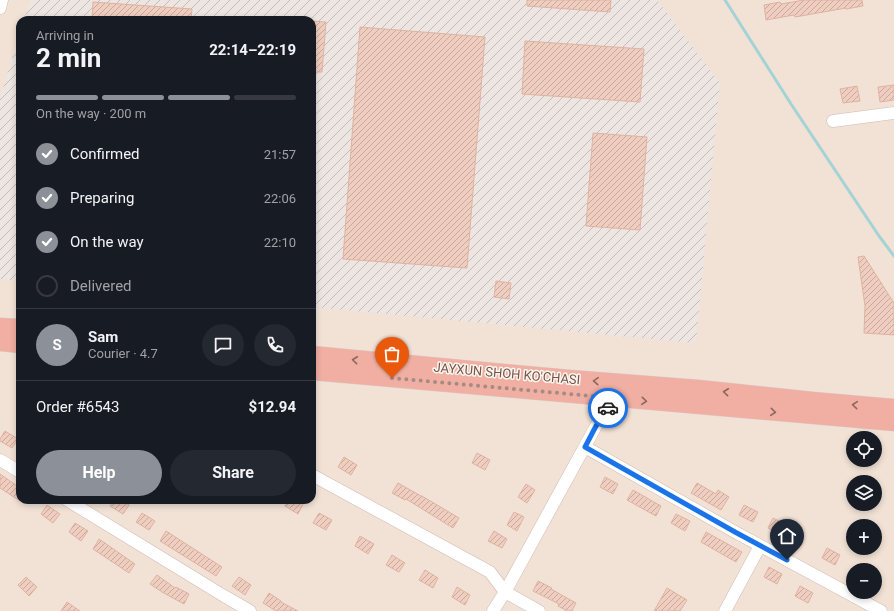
<!DOCTYPE html>
<html lang="en">
<head>
<meta charset="utf-8">
<style>
  :root { --surface:#171b24; --page:#242831; --text:#f1f3f6; --muted:#9ea1a6; --line:#363941; --accent:#8c9099 }
  body { margin:0; font-family:Roboto,sans-serif; background:var(--page); color:var(--text); height:100vh; display:flex; flex-direction:column; font-size:15px; white-space:nowrap }
  * { box-sizing:border-box; margin:0 }
  p { font-size:13px; color:var(--muted) }
  .icon { flex:none; width:22px; height:22px; fill:none; stroke:currentColor; stroke-width:2; stroke-linecap:round; stroke-linejoin:round }
  .map { position:relative; flex:1; overflow:hidden }
  .side { position:absolute; left:16px; top:16px; width:300px; height:488px; display:flex; flex-direction:column; background:var(--surface); border-radius:12px; box-shadow:0 2px 6px #0003 }
  .side>* { flex:none }
  .tools { position:absolute; left:846px; top:431px; display:grid; gap:8px }
  .tools a { display:grid; place-items:center; width:36px; height:36px; border-radius:50%; background:var(--surface); box-shadow:0 2px 6px #0003; font-size:20px }
  .pin { position:absolute; display:grid; place-items:center; width:34px; height:34px; color:#fff; margin:-41px -17px; border-radius:50% 50% 50% 0; rotate:-45deg; box-shadow:0 0 4px #0007 }
  .pin .icon { rotate:45deg }
  .courier { position:absolute; display:grid; place-items:center; width:40px; height:40px; margin:-20px; border:3px solid #1a73e8; border-radius:50%; background:#fff; color:#222; box-shadow:0 1px 5px #0007 }
  .summary em { font-style:normal; font-weight:700 }
  .summary div { display:flex; flex-direction:column-reverse }
  .summary { display:flex; align-items:center; justify-content:space-between; height:68px; padding:0 20px }
  h1 { font-size:26px; font-weight:700; line-height:30px }
  .bar { display:grid; grid-template-columns:repeat(4,1fr); gap:6px 4px; align-content:center; height:48px; padding:0 20px }
  .bar i { height:5px; border-radius:3px; background:var(--line) }
  .bar .on { background:var(--accent) }
  .bar p { grid-column:span 4 }
  .line { display:flex; align-items:center; gap:10px; padding:0 20px; border-top:1px solid var(--line) }
  .line div { flex:1 }
  .round { display:grid; place-items:center; flex:none; width:42px; height:42px; border-radius:21px; background:var(--page) }
  ol { padding:0 20px; list-style:none }
  li { display:flex; align-items:center; gap:12px; height:44px }
  li p { margin-inline-start:auto }
  li .icon { padding:4px; border-radius:50%; background:var(--accent); color:#fff; stroke-width:4 }
  li:last-child { color:var(--muted) }
  li i { width:22px; height:22px; border:2px solid var(--line); border-radius:50% }
  .button { display:flex; gap:8px; margin-top:auto; padding:8px 20px }
  .button a { flex:1; height:46px; border-radius:24px; background:var(--accent); color:#fff; font-size:16px; font-weight:700; line-height:46px; text-align:center }
  .button a+a { background:var(--page); color:var(--text) }
  .map>svg:first-child { display:block }
  .residential { fill:#f2e2d6; fill-rule:evenodd }
  .industrial { fill:url(#industrial-furrows) }
  .lines { fill:none; stroke-linecap:round; stroke-linejoin:round }
  .stream { stroke:#a3d3d5; stroke-width:3 }
  .building { fill:url(#building-hatch); stroke:#e0b2a2 }
  .minor-casing { stroke:#cebab1; stroke-width:13 }
  .highway-casing { stroke:#d8d0cd; stroke-width:19 }
  .minor { stroke:#fff; stroke-width:12 }
  .highway { stroke:#f1aea2; stroke-width:18 }
  .oneway { stroke:#8c685e }
  .done { stroke:#a38c83; stroke-width:4; stroke-dasharray:0 7.2 }
  .route { stroke:#1a73e8; stroke-width:5 }
  .labels { text-anchor:middle; stroke-width:3; stroke-linejoin:round; paint-order:stroke }
  .street-label { font-size:13px; fill:#73564d; stroke:#fef5ed }
</style>
</head>
<body>
<div class="map">
<svg width="894" height="611" viewBox="0 0 894 611">
  <defs>
    <pattern id="industrial-furrows" width="10" height="10" patternUnits="userSpaceOnUse"><rect width="10" height="10" fill="#ece5e1"/><path d="M-1 1l2-2M0 10L10 0M9 11l2-2" fill="none" stroke="#c4bcb9"/></pattern>
    <pattern id="building-hatch" width="6" height="6" patternUnits="userSpaceOnUse"><rect width="6" height="6" fill="#efcec0"/><path d="M-1 1l2-2M0 6l6-6M5 7l2-2" fill="none" stroke="#c6aa9e"/></pattern>
  </defs>
  <rect width="100%" height="100%" fill="#fbf1e7"/>
  <path class="residential" d="M0,0H894V611H0ZM20,20H312V500H20ZM853,438H875V460H853ZM853,482H875V504H853ZM853,526H875V548H853ZM853,570H875V592H853Z"/>
  <path class="industrial" d="M30,0H657L720,83L696,343L312,307V20H24Z
    M20,32V281L0,279V98Z"/>
  <g class="lines">
    <path class="stream" d="M725,0L791,104L879,236L894,256"/>
  </g>
  <path class="building" d="M527,0H611L610,12L527,6Z
    M804,0H862L863,6L846,9V8L795,17L794,15L766,20L764,5L780,2L781,4Z
    M93,2L192,9L191,20H92Z
    M312,21L326,22L322,72H312Z
    M360,27L485,37L467,268L343,259Z
    M525,41L644,49L640,102L522,94Z
    M894,85V100L880,102L878,87Z
    M857,86L860,101L843,103L840,89Z
    M593,133L647,137L640,230L586,226Z
    M864,256L894,303V335L864,333L865,306L858,257Z
    M496,281L511,283L509,299L494,297Z
    M5,431L18,439L12,448L0,441V439Z
    M477,453L490,460L485,470L472,463Z
    M344,457L357,465L351,475L338,467Z
    M0,474L20,488V501L0,488Z
    M605,477L618,484L613,494L600,487Z
    M398,483L421,496H422L459,518L453,528L406,499L405,500L392,493Z
    M697,483L716,494L718,490L729,497L721,510L691,493Z
    M526,484L535,490L527,503L518,497Z
    M633,490L661,506L656,516L627,500Z
    M114,500H122L129,505L123,514L110,506Z
    M288,500H297L303,504L298,514L285,506Z
    M47,505L60,514L53,523L41,514Z
    M744,505L758,512L753,522L739,515Z
    M514,512L524,517L517,531L507,525Z
    M142,513L155,521L149,530L136,522Z
    M319,513L332,520L326,530L313,523Z
    M676,514L690,521L685,531L671,523Z
    M773,518L787,525L781,535L768,528Z
    M75,523L88,531L81,541L69,532Z
    M166,531L222,567L216,576L160,541Z
    M494,531L507,539L502,548L488,541Z
    M706,532L742,552L736,562L701,542Z
    M360,536L374,544L368,554L355,546Z
    M99,539L135,564L129,573L93,549Z
    M827,548L840,555L835,565L822,558Z
    M392,555L405,563L399,572L386,565Z
    M769,567L782,574L777,584L764,577Z
    M425,570L438,578L433,588L419,580Z
    M157,575L175,588L176,587L189,594L184,604L162,592L150,584Z
    M26,577L37,587L29,596L18,585Z
    M239,577L251,585L245,595L232,586Z
    M538,581L552,588L551,589L576,603L572,611H567L558,606L559,604L533,591Z
    M800,586L813,593L808,603L795,596Z
    M457,587L470,595L465,605L452,597Z
    M667,588L687,600L680,611H654Z
    M269,593L281,601V602L298,611H276L263,603Z
    M67,602L80,611H61Z"/>
  <g class="lines">
    <g class="minor-casing">
      <path id="minor" d="M0,8L2,0
        M833,121L894,113
        M585,447L735,532L881,611
        M0,460L20,472
        M312,475L490,572L505,592L539,611
        M67,500L224,596L250,611
        M493,611L505,592L596,426L614,398
        M725,611L760,546"/>
    </g>
    <g class="highway-casing">
      <path id="highway" d="M0,327L20,328
        M0,342L20,344
        M312,355L570,379L699,389L813,401L894,408
        M312,371L894,422"/>
    </g>
    <use href="#minor" class="minor"/>
    <use href="#highway" class="highway"/>
  </g>
  <defs><path id="oneway-chevron" d="M-2-3.5L2.5 0L-2 3.5" fill="none" stroke-width="1.6" stroke-linecap="round" stroke-linejoin="round"/></defs>
  <g class="oneway">
    <use href="#oneway-chevron" transform="translate(355 360) rotate(-174)"/>
    <use href="#oneway-chevron" transform="translate(596 381) rotate(-176)"/>
    <use href="#oneway-chevron" transform="translate(726 392) rotate(-174)"/>
    <use href="#oneway-chevron" transform="translate(644 401) rotate(5)"/>
    <use href="#oneway-chevron" transform="translate(855 405) rotate(-175)"/>
    <use href="#oneway-chevron" transform="translate(773 412) rotate(5)"/>
  </g>
  <g class="lines">
    <path class="done" d="M392,378L614,398L608,408"/>
    <path class="route" d="M608,408L596,426L585,447L735,532L787,560"/>
  </g>
  <g class="labels">
    <g class="street-label">
      <text transform="translate(507 373) rotate(5)" y="5">JAYXUN SHOH KO'CHASI</text>
    </g>
  </g>
</svg>
<div class="tools">
<a><svg class="icon" aria-label="locate" viewBox="0 0 24 24"><circle cx="12" cy="12" r="6"/><path d="M12 2v4M12 18v4M2 12h4M18 12h4"/></svg></a>
<a><svg class="icon" aria-label="layers" viewBox="0 0 24 24"><path d="M12 4l9 5-9 5-9-5zM3 14l9 5 9-5"/></svg></a>
<a>+</a>
<a>−</a>
</div>
<div class="pin" style="left:392px;top:378px;background:#ea580c"><svg class="icon" aria-label="bag" viewBox="0 0 24 24"><path d="M5 8h14l-1 12H6zM9 8a3 3 0 0 1 6 0"/></svg></div>
<div class="pin" style="left:787px;top:560px;background:#1f2937"><svg class="icon" aria-label="home" viewBox="0 0 24 24"><path d="M3 11l9-7 9 7M6 9v11h12V9"/></svg></div>
<div class="courier" style="left:608px;top:408px"><svg class="icon" aria-label="car" viewBox="0 0 24 24"><path d="M5 17H2v-5l4-1 3-4h7l3 4 3 1v5h-3M9 17h6M6 11h13"/><circle cx="7" cy="17" r="2"/><circle cx="17" cy="17" r="2"/></svg></div>
<section class="side">
<div class="summary"><div><h1>2 min</h1><p>Arriving in</p></div><em>22:14–22:19</em></div>
<div class="bar"><i class="on"></i><i class="on"></i><i class="on"></i><i></i><p>On the way · 200 m</p></div>
<ol>
<li><svg class="icon" aria-label="check" viewBox="0 0 24 24"><path d="M5 12l5 5 9-10"/></svg>Confirmed<p>21:57</p></li>
<li><svg class="icon" aria-label="check" viewBox="0 0 24 24"><path d="M5 12l5 5 9-10"/></svg>Preparing<p>22:06</p></li>
<li><svg class="icon" aria-label="check" viewBox="0 0 24 24"><path d="M5 12l5 5 9-10"/></svg>On the way<p>22:10</p></li>
<li><i></i>Delivered</li>
</ol>
<div class="line" style="height:72px"><b class="round" style="background:var(--accent);color:#fff">S</b><div><b>Sam</b><p>Courier · 4.7</p></div><a class="round"><svg class="icon" aria-label="chat" viewBox="0 0 24 24"><path d="M4 5h16v11H9l-5 4z"/></svg></a><a class="round"><svg class="icon" aria-label="phone" viewBox="0 0 24 24"><path d="M5 4h4l2 5-3 2q2 4 5 5l2-3 5 2v4C11 20 4 13 5 4z"/></svg></a></div>
<div class="line" style="height:52px"><div>Order #6543</div><b>$12.94</b></div>
<div class="button"><a>Help</a><a>Share</a></div>
</section>
</div>
</body>
</html>
